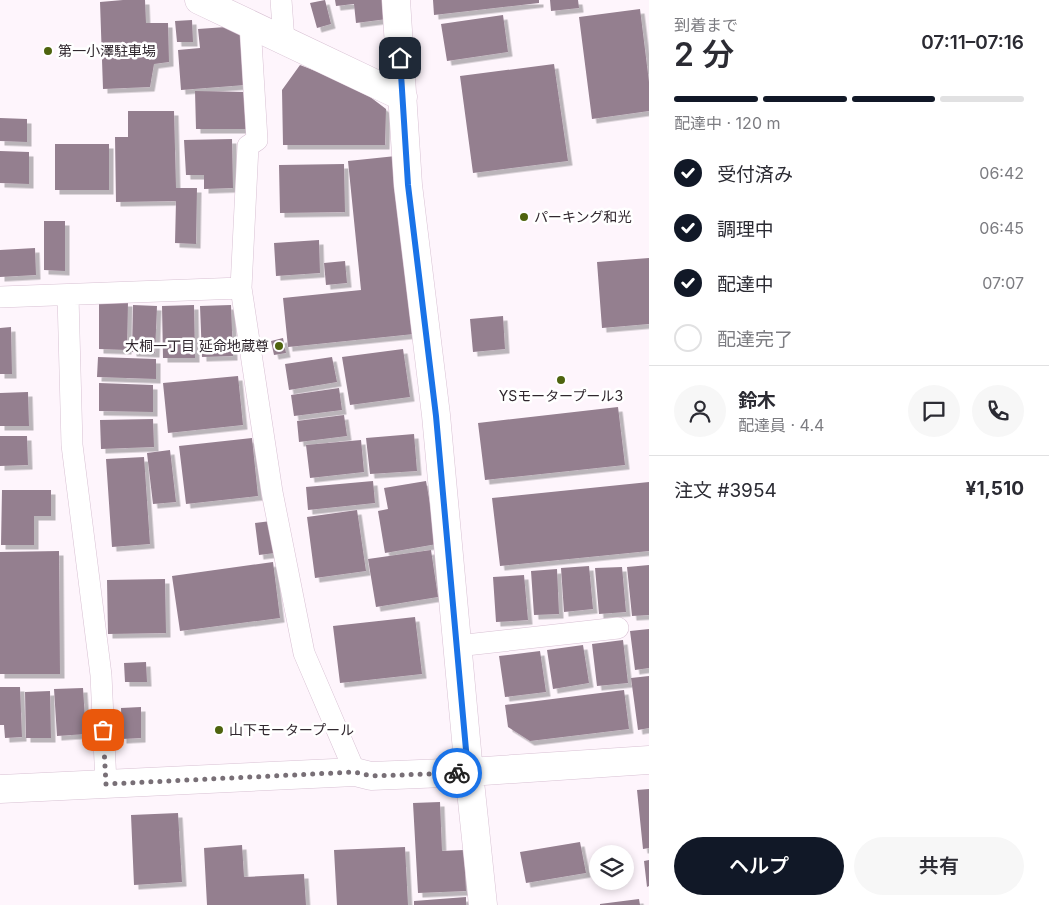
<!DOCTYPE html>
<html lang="ja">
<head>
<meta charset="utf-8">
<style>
  :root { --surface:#fff; --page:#f7f7f7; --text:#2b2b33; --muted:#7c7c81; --line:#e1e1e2; --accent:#111827 }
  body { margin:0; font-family:Inter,"Noto Sans JP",sans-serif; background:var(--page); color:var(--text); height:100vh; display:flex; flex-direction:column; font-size:19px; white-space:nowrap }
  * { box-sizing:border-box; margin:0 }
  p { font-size:16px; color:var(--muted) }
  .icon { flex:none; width:28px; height:28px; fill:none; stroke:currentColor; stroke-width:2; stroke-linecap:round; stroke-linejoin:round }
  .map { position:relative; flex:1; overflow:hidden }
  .details { display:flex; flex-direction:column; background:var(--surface); width:400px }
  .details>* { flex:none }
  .buttons { position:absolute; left:589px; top:845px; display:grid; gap:10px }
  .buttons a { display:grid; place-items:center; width:45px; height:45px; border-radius:50%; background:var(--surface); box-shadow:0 2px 8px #0003; font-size:25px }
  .pin { position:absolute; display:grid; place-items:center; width:42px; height:42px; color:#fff; margin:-21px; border-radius:10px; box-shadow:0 2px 8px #0006 }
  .courier { position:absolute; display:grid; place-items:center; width:50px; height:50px; margin:-25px; border:4px solid #1a73e8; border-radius:50%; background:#fff; color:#222; box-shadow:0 1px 6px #0007 }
  .head em { font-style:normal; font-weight:600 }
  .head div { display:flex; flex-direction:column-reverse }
  .head { display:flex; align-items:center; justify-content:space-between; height:85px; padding:0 25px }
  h1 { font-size:32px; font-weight:600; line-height:38px }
  .bar { display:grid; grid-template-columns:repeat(4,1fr); gap:8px 5px; align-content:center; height:60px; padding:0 25px }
  .bar i { height:6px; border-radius:4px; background:var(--line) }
  .bar .on { background:var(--accent) }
  .bar p { grid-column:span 4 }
  .line { display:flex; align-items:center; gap:12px; padding:0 25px; border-top:1px solid var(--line) }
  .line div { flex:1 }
  .round { display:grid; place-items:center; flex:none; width:52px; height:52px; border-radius:26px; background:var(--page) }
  ol { padding:0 25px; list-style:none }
  li { display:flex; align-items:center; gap:15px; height:55px }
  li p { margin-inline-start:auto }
  li .icon { padding:5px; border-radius:50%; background:var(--accent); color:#fff; stroke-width:4 }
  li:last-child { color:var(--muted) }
  li i { width:28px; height:28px; border:2px solid var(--line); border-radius:50% }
  .button { display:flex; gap:10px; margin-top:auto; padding:10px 25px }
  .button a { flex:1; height:58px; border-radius:30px; background:var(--accent); color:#fff; font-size:20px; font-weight:600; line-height:58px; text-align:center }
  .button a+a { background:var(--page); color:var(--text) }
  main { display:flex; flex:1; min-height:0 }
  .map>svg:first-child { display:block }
  .building { fill:#947f8f; filter:url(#shadow) }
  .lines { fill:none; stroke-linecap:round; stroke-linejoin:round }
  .service-casing { stroke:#d8c1d3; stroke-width:22 }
  .minor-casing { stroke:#d8c1d3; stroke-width:29 }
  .service { stroke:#fff; stroke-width:21 }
  .minor { stroke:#fff; stroke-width:28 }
  .done { stroke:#786f76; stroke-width:5; stroke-dasharray:0 9 }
  .route { stroke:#1a73e8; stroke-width:6 }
  .poi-dot { fill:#4e630e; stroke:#fff; stroke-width:2 }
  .labels { text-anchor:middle; stroke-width:5; stroke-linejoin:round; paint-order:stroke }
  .poi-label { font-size:14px; fill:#30272e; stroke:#fff; text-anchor:start }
</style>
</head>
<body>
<main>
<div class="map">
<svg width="649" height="905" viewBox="0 0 649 905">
  <defs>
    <filter id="shadow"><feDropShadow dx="4.5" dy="4.5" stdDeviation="0" flood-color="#0004"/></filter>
  </defs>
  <rect width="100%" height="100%" fill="#fef5fc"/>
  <path class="building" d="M123,0H145L146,23H168L169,62L154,64L150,87L103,89L100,2Z
    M325,0L331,24L317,28L310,3Z
    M335,0H385L387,19L356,23L354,4L336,6Z
    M433,0H539V3L434,15Z
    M550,0H578L579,8L551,11Z
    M640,9L649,82V111L592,119L579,17Z
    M503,15L508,52L447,61L441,24Z
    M192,20L193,42H177L175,21Z
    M240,26L245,85L181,90L178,50L200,48L198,29Z
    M554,64L568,161L473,173L460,76Z
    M300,65L357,87L386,109L385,145H283L282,90Z
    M195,91L247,92V129H196Z
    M128,111H174L176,188H197L196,244L175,243L176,201L116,202L115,137H128Z
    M0,118L27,119V142L0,141Z
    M232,139L233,188L204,189V175H186L184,140Z
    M55,144H109V190H55Z
    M0,151L29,152V184L0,183Z
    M396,156L414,334L288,347L283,298L361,290L348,161Z
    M344,164L345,212L280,213L279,165Z
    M44,221H65V271L44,270Z
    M319,240L320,273L276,276L274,243Z
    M35,248L36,275L0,277V250Z
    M649,258V324L602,328L597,262Z
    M345,261L347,283L326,285L324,263Z
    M99,302H128L127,350L99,349Z
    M133,305L157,306L155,353L132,352Z
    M194,305L195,358H163L162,306Z
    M231,305L233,356L202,357L200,306Z
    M503,316L505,349L473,352L470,319Z
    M11,327L12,374H0V328Z
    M283,338L286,353L274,355L271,341Z
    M403,349L410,397L350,405L342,357Z
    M98,357L156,359V379L97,377Z
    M332,357L337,382L289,390L285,364Z
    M238,376L243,425L168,433L163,383Z
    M99,383L153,385V412L99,411Z
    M339,388L342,410L294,416L291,395Z
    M28,392L29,426H0V393Z
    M618,407L625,465L485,480L478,423Z
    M344,415L347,436L299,442L297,421Z
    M153,419L154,447L101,449L100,420Z
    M414,434L417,471L370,474L366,438Z
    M0,436H27L28,465L0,466Z
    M252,438L258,496L186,504L179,446Z
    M361,440L364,472L310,478L306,445Z
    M170,450L176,502L153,504L147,453Z
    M144,457L150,544L112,547L106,459Z
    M373,481L375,503L308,510L306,487Z
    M426,481L437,544L385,553L378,511L388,509L384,488Z
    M649,482V551L500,566L492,498Z
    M2,490H51V516H34V545H1Z
    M357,510L366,571L315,578L307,517Z
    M271,521L275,553L259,555L255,523Z
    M431,550L438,597L376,607L368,559Z
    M59,551L60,674H0V552Z
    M273,562L280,618L180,631L172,576Z
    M649,565V615L632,616L627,567Z
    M589,566L593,609L564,612L561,568Z
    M622,567L626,612L599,614L595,568Z
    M557,569L559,614L534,615L531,571Z
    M524,575L528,620L496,622L493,577Z
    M165,579L166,633L108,634L107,580Z
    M415,617L422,674L340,683L333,626Z
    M649,629V668L635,670L630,631Z
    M623,640L628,683L597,686L592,644Z
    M583,645L589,683L553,689L547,650Z
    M540,651L546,692L505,697L499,656Z
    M146,662L147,682H125L124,663Z
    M649,676V728L638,730L631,678Z
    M0,687H20L22,737L5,738L4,725H0Z
    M83,688L86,734L57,736L54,689Z
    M624,690L629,729L530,741L508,727L505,705Z
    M50,691L51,738H26L25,692Z
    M141,707V738L122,739L121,708Z
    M649,789V848L643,849L637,790Z
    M440,802L442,851L464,850L466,891L418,893L413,803Z
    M178,813L182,882L134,885L131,815Z
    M580,842L586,873L526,883L520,852Z
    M242,845L244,877L304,874L306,905H207L204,848Z
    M405,847L408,905H337L334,850Z
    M649,860V886L647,887L644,861Z
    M466,897V905H414V901Z
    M639,899L640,905H600V904Z"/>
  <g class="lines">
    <g class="service-casing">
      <path id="service" d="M281,0L284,41
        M250,24L257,140L248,146L241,288L272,492L304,653L355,772
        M68,296L72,445L101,675L106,784
        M0,297L241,288
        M457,646L618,628"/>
    </g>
    <g class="minor-casing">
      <path id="minor" d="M199,0L403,97
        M396,0L408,185L436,415L469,772L483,905
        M0,789L355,772L371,776L469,772L649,760"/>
    </g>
    <use href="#service" class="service"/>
    <use href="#minor" class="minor"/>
  </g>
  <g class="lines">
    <path class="done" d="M103,730L106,784L355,772L371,776L457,773"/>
    <path class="route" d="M400,58L408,185L436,416L468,772L457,773"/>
  </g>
  <g class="poi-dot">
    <circle cx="48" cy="51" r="5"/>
    <circle cx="524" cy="217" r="5"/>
    <circle cx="279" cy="346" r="5"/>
    <circle cx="561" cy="380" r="5"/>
    <circle cx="219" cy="730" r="5"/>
  </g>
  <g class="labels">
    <g class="poi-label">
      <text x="58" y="56">第一小澤駐車場</text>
      <text x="534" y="222">パーキング和光</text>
      <text x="269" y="351" text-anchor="end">大桐一丁目 延命地蔵尊</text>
      <text x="561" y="401" text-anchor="middle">YSモータープール3</text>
      <text x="229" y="735">山下モータープール</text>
    </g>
  </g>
</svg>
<div class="buttons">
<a><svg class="icon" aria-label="layers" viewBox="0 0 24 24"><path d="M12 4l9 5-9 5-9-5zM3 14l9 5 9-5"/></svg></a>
</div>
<div class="pin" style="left:103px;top:730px;background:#ea580c"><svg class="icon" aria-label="bag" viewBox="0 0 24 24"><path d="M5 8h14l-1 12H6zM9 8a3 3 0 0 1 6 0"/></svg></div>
<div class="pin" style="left:400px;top:58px;background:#1f2937"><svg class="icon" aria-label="home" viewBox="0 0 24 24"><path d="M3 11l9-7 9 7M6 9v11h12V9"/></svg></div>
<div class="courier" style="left:457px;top:773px"><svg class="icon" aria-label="bike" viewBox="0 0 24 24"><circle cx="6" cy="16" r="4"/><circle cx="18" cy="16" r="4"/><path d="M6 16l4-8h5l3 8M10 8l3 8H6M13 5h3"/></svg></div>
</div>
<section class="details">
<div class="head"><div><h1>2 分</h1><p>到着まで</p></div><em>07:11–07:16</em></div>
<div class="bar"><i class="on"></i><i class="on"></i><i class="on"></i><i></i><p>配達中 · 120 m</p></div>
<ol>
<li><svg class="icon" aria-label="check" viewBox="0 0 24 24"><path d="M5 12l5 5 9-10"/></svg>受付済み<p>06:42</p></li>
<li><svg class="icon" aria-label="check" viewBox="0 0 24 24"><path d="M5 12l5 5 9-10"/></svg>調理中<p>06:45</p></li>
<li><svg class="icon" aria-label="check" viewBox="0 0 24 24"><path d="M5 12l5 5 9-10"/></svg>配達中<p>07:07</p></li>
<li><i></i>配達完了</li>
</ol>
<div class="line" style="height:90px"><a class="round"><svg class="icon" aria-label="person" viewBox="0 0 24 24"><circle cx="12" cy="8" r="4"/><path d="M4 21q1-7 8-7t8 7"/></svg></a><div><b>鈴木</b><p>配達員 · 4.4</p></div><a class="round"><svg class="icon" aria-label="chat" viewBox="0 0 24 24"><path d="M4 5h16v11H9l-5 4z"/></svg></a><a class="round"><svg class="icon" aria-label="phone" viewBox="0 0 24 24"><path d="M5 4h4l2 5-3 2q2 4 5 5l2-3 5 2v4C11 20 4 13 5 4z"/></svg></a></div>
<div class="line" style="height:65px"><div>注文 #3954</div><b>¥1,510</b></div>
<div class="button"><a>ヘルプ</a><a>共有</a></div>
</section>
</main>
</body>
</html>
